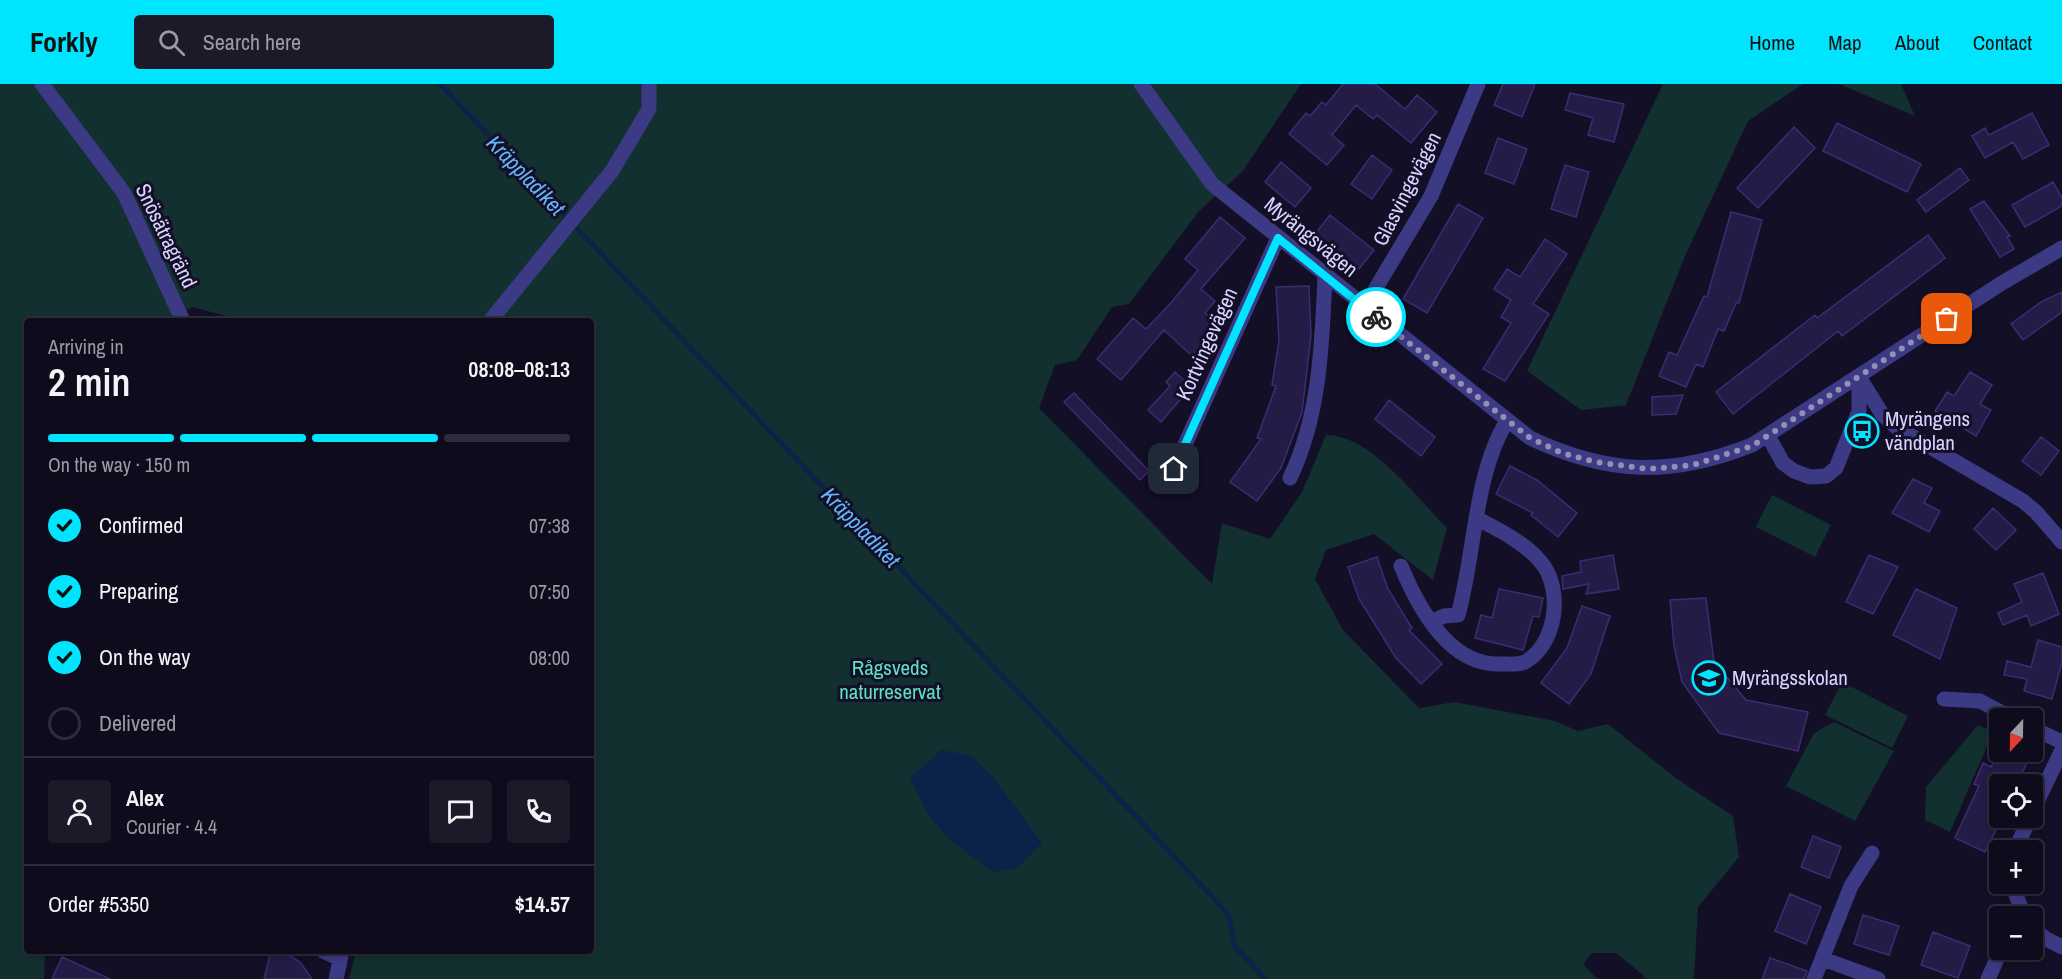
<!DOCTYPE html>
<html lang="en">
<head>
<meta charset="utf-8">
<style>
  :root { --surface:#0e0b1c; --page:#1c1929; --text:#f1f3f6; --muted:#9b9ba3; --line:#2e2b3b; --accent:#00e5ff }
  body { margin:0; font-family:"Archivo Narrow",sans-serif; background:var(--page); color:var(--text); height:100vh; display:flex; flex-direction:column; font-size:22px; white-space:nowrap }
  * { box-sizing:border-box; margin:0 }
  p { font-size:20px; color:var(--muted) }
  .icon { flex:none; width:33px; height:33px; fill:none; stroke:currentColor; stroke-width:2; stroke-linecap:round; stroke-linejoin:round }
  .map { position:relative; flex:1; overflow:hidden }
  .details { position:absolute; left:24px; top:234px; width:570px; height:636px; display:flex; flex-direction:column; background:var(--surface); border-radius:6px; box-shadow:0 3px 9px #0003,0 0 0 2px var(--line) }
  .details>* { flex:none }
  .needle { width:39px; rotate:202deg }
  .controls { position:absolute; left:1989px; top:624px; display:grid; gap:12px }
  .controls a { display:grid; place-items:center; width:54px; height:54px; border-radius:6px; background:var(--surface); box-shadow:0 3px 9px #0003,0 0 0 2px var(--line); font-size:30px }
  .pin { position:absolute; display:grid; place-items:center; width:51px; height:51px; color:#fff; margin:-26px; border-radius:12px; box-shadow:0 3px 9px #0006 }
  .courier { position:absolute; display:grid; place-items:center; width:60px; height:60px; margin:-30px; border:4px solid #00e5ff; border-radius:50%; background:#fff; color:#222; box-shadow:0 2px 8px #0007 }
  .head em { font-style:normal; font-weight:600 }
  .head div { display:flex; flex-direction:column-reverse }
  .head { display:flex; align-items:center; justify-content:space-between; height:102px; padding:0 24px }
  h1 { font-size:39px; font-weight:600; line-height:45px }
  .bar { display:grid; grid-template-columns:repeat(4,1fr); gap:9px 6px; align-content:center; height:72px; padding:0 24px }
  .bar i { height:8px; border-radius:4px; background:var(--line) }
  .bar .current { background:var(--accent) }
  .bar p { grid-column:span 4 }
  .line { display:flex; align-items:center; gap:15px; padding:0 24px; border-top:2px solid var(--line) }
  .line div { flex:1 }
  .round { display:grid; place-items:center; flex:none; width:63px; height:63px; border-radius:6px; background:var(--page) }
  ol { padding:0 24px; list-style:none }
  li { display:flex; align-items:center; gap:18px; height:66px }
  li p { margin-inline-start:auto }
  li .icon { padding:6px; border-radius:50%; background:var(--accent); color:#111; stroke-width:4 }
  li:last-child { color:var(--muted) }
  li i { width:33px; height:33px; border:3px solid var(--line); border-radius:50% }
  header { display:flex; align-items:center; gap:36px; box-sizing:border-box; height:84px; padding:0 30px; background:var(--accent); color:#111 }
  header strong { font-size:28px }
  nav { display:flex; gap:33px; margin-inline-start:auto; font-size:21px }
  .search { width:420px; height:54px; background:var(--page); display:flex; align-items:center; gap:15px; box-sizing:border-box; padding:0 21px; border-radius:6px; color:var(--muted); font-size:22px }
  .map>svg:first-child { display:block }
  .green { fill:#12302f }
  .water { fill:#0c2248 }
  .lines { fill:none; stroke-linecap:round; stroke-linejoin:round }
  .stream { stroke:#0c2248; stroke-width:5 }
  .building { fill:#241b47; stroke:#3b2d73; stroke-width:1.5 }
  .minor { stroke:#3d3a85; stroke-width:15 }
  .done { stroke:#948fb3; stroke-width:6; stroke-dasharray:0 10.8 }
  .route { stroke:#00e5ff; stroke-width:8 }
  .labels { text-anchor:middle; stroke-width:6; stroke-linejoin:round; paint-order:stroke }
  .street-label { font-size:21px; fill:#d9d4ff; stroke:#130f26 }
  .poi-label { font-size:21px; fill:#d9d4ff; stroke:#130f26; text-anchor:start }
  .park-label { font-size:21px; fill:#5fe0c0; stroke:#130f26 }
  .water-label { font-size:22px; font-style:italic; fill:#62b6ff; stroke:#130f26 }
</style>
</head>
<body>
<header>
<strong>Forkly</strong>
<div class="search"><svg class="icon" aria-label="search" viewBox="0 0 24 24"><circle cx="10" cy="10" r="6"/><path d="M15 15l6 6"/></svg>Search here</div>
<nav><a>Home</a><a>Map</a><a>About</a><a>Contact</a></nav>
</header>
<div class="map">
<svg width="2062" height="895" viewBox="0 0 2062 895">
  <rect width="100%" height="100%" fill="#130f26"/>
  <path class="green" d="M0,0H1301L1242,88L1199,127L1129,220L1112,223L1077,276L1055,281L1039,324L1212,500L1222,439L1270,455L1302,408L1326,351C1370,350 1417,414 1447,444L1433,496L1374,450L1326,466L1315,495L1343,546L1419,624L1454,618L1555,637L1578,647L1608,640L1677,695L1733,732L1739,773L1698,823L1694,895H1644L1643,891L1616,869H1592L1583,880L1597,895H349L356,867H591V237H246L192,223L164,237H27V867H45L44,895H0Z
    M1663,0H1803L1748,37L1685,172L1626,321L1581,326L1527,287Z
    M1839,0H1901L1915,32Z
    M1772,411L1831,441L1815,473L1756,443Z
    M1842,598L1908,632L1892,664L1825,631Z
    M1834,638L1894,667L1855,737L1786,702L1814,649Z
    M1978,641L1993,648L1950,748L1925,736L1926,703Z"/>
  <path class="water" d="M941,666L972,672L994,694L1042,759L1017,784L993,788L951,757L928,731L910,694Z"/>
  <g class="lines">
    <path class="stream" d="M440,0L1223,824L1229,833L1234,861L1265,895"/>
  </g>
  <path class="building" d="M1343,0H1375L1405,25L1417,11L1437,28L1411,59L1377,31L1373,35L1356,21L1332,51L1344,61L1327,81L1289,50L1306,29L1310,32L1322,18L1326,21Z
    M1503,0H1535L1522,33L1494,21Z
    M1570,9L1624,20L1614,58L1588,51L1593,34L1565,26Z
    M2032,29L2049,61L2023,75L2013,58L1985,74L1972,52L1985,44L1989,51Z
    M1837,39L1921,80L1907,108L1823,67Z
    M1794,43L1815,64L1758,124L1737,104Z
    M1498,54L1527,65L1514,100L1485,89Z
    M1372,71L1392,86L1372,115L1351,100Z
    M1281,78L1311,104L1295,123L1265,98Z
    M1565,81L1589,88L1576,133L1551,125Z
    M1960,84L1969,96L1926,128L1917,116Z
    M2053,98L2062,114V122L2025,143L2012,121Z
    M1984,117L2010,152L2007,153L2014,165L2000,173L1970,125Z
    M1458,120L1483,134L1427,229L1403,215Z
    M1731,128L1762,136L1739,219H1736L1724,247L1718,245L1703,283L1696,280L1686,303L1659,292L1669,268L1677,271L1704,212L1707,213Z
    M1330,131L1374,166L1359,185L1315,150Z
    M1220,133L1245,154L1201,205L1215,217L1205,229L1220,241L1193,273L1164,246L1121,296L1097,275L1133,234L1146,245L1170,220L1198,186L1185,175Z
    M1928,151L1945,174L1842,252L1838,247L1733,330L1716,308L1815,231L1817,234Z
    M1545,155L1567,170L1533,220L1549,230L1505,297L1483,285L1511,239L1501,233L1511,216L1494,205L1507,185L1520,193Z
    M1309,202L1311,251L1302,328L1281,384L1257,417L1230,398L1261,355L1257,354L1276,302L1272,301L1279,256L1276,203Z
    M2062,208V228L2023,256L2011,240L2041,218Z
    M1175,288L1191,303L1161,338L1148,326L1170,302L1166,298Z
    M1970,288L1992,301L1980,320L1991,326L1976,352L1935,327L1947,308L1954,312Z
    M1074,309L1149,387L1140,396L1064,318Z
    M1683,311L1676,330L1652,331V313Z
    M1389,316L1435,353L1421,372L1375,335Z
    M2041,353L2059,367L2041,391L2022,377Z
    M1510,382L1537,396L1577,429L1558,453L1531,431L1533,429L1496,410Z
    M1913,395L1932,404L1924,419L1940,427L1929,448L1892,429Z
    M1993,424L2016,446L1996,466L1974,445Z
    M1613,471L1619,505L1586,510L1589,500L1563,505L1562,492L1581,488L1580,477Z
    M1869,471L1898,483L1873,530L1846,518Z
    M1377,473L1388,505L1412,544L1409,546L1442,580L1421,600L1396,574L1359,515L1348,483Z
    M2043,489L2059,530L2031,542L2027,531L2003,541L1998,529L2022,518L2014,500Z
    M1499,505L1543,514L1539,533L1533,532L1523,566L1475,554L1481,531L1492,534Z
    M1916,505L1957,524L1940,575L1893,551Z
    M1706,514L1714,578L1746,616L1808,628L1798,667L1719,649L1682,598L1674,562L1670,516Z
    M1582,522L1610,532L1591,590L1569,620L1541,599L1567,564Z
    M2038,556L2062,563V578L2052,615L2024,607L2027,595L2004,591L2007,577L2031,583Z
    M1999,668H2021L2030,672L2017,700H2000V738L1985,768L1955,754L1979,702L1974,700L1983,679L1991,683Z
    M1813,752L1841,763L1829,794L1801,783Z
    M1790,810L1821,823L1806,860L1775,847Z
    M1863,831L1899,842L1889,871L1854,860Z
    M1933,848L1970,862L1958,894L1921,881Z
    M271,867H282L300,878L312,895H264Z
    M62,873L110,895H52Z
    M1770,874L1807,887L1804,895H1762Z"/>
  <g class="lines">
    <path class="minor" d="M42,0L124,109L183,237
      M1141,0L1212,100L1530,354C1609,391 1671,393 1752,361L2002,199L2062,164
      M1364,224L1431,112L1478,0
      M490,237L612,87L649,25V0
      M1859,293L1882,330L1896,343L2023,417L2036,428L2062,458
      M1768,352L1783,379L1794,387L1810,393L1826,392L1836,384L1859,327V293
      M1174,385L1278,154
      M1290,394C1320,331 1322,261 1325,192
      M1401,482C1418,523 1449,583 1502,580C1509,580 1519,581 1525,578C1557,560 1564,504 1540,477C1524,458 1497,445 1476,434
      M1431,538L1444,532L1458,531C1475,471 1474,390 1507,337
      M1944,615L1980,617L2012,634
      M2032,644L2062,658
      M2032,728L2062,666
      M2015,766L2030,734
      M2012,800L2024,832
      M2032,844L2046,855L2062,863
      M323,867L340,875
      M1823,875L1878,895
      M336,895L342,867
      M1814,895L1851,802L1872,769
      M1988,895L2001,866"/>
  </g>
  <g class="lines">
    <path class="done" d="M1376,233L1530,354L1562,369L1596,378L1649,385L1693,381L1752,362L1947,235"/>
    <path class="route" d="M1174,385L1278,154L1376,233"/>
  </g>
  <defs>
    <g id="bus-ring" transform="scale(1.725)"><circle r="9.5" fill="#130f26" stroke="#00e5ff" stroke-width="1.5"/><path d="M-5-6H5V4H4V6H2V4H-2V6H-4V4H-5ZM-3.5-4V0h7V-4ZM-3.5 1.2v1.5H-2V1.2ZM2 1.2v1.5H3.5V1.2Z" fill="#00e5ff"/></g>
    <g id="school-ring" transform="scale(1.725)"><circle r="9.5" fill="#130f26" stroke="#00e5ff" stroke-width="1.5"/><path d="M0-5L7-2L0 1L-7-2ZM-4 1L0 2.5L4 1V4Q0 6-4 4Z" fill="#00e5ff"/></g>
  </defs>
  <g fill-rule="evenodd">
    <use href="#bus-ring" x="1862" y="347"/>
    <use href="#school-ring" x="1709" y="594"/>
  </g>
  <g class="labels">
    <g class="street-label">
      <text transform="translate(1407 105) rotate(-63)" y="7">Glasvingevägen</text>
      <text transform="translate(166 152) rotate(64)" y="7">Snösätragränd</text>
      <text transform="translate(1311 153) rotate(39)" y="7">Myrängsvägen</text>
      <text transform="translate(1207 260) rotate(-66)" y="7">Kortvingevägen</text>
    </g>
    <g class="poi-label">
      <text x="1885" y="342">Myrängens<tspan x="1885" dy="24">vändplan</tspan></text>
      <text x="1732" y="601">Myrängsskolan</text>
    </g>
    <g class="park-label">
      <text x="890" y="591">Rågsveds<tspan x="890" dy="24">naturreservat</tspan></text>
    </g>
    <g class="water-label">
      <text transform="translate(526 91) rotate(46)" y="8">Kräppladiket</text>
      <text transform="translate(861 443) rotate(46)" y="8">Kräppladiket</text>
    </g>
  </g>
</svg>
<div class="controls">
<a><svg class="needle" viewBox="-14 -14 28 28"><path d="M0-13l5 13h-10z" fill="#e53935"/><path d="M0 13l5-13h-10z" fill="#9b9ba3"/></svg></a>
<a><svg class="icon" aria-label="locate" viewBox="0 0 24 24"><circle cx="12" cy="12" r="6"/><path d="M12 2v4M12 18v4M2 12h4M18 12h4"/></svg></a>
<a>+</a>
<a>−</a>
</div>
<div class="pin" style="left:1947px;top:235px;background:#ea580c"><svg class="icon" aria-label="bag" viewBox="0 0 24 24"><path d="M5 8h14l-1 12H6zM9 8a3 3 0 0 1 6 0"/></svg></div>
<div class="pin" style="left:1174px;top:385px;background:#1f2937"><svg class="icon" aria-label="home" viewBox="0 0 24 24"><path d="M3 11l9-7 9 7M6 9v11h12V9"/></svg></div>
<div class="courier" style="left:1376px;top:233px"><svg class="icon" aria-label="bike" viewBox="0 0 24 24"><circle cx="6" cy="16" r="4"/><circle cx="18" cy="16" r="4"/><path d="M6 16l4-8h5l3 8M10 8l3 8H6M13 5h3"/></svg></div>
<section class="details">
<div class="head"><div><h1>2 min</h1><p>Arriving in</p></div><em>08:08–08:13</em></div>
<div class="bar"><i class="current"></i><i class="current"></i><i class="current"></i><i></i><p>On the way · 150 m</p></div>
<ol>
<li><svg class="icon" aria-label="check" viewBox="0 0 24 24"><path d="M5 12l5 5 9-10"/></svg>Confirmed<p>07:38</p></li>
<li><svg class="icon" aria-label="check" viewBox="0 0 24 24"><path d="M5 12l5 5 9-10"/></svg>Preparing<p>07:50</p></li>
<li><svg class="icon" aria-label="check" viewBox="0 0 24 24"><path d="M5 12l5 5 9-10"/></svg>On the way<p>08:00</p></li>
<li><i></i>Delivered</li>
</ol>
<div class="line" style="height:108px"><a class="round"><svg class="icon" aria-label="person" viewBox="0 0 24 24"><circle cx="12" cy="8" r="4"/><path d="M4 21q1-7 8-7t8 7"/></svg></a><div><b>Alex</b><p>Courier · 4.4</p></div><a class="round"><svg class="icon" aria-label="chat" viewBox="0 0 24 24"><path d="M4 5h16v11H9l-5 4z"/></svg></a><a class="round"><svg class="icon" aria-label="phone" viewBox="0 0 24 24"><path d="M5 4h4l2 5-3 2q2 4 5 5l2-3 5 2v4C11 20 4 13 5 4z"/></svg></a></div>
<div class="line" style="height:78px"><div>Order #5350</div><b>$14.57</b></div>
</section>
</div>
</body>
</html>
